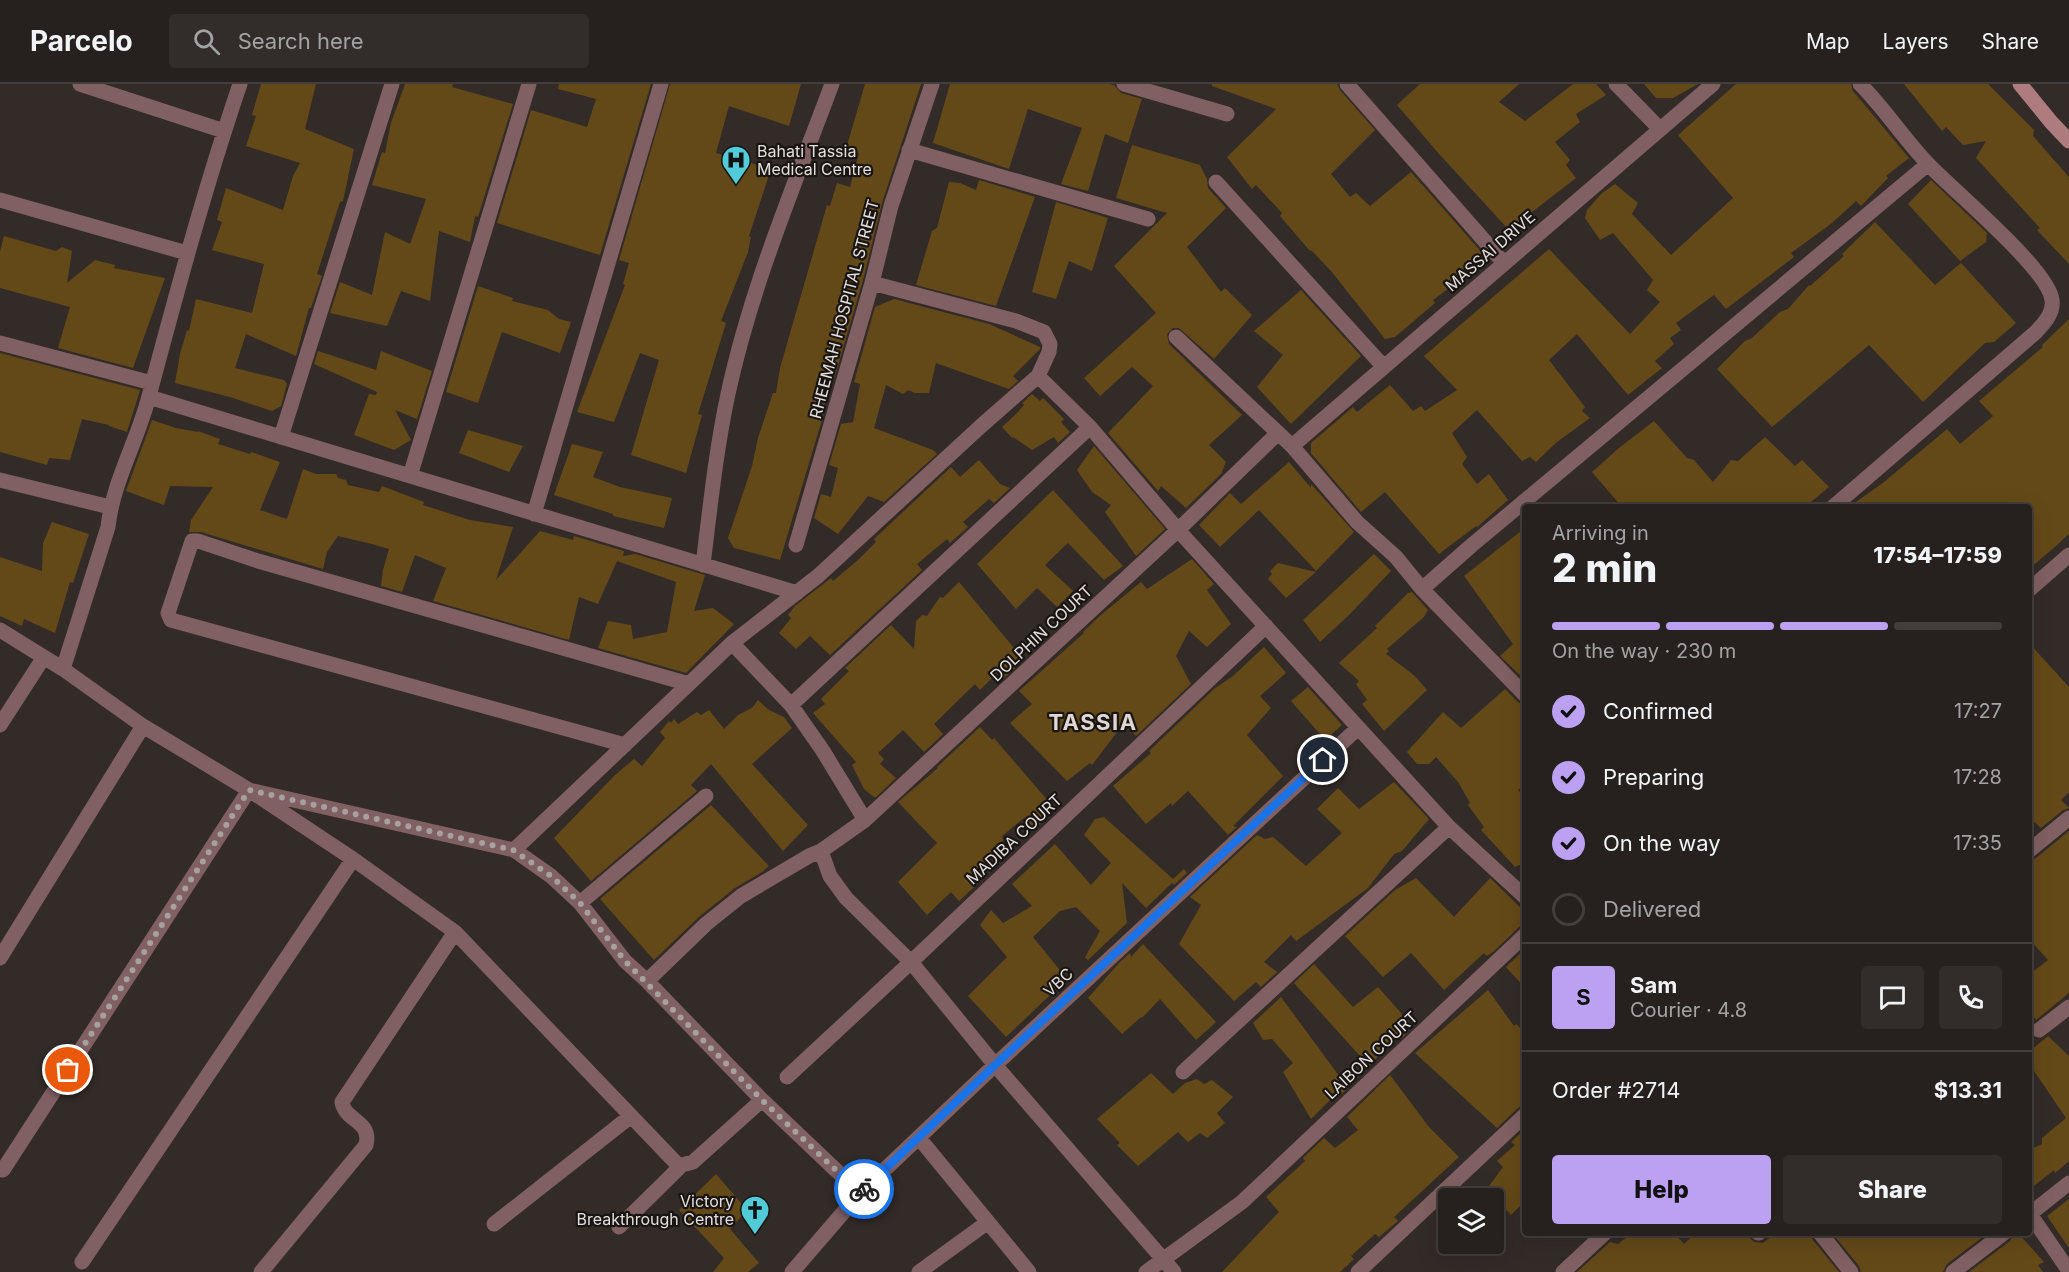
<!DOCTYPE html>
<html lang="en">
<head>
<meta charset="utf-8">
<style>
  :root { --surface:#26201e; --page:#322d2b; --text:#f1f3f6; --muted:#a4a3a4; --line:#423e3c; --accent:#bca0f2 }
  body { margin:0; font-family:Inter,sans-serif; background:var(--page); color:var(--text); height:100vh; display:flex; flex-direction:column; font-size:22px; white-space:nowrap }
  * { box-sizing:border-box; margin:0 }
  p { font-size:20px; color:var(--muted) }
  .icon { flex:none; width:33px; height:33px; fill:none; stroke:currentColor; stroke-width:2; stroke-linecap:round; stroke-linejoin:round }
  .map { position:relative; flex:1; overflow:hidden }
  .side { position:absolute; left:1522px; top:420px; width:510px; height:732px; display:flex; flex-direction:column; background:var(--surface); border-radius:6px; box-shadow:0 6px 24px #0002,0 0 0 2px var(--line) }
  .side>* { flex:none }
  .tools { position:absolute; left:1438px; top:1104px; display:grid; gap:12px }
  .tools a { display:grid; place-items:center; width:66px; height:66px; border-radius:6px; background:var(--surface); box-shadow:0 6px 24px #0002,0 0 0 2px var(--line); font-size:30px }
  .pin { position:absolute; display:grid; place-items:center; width:51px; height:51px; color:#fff; margin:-26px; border:3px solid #fff; border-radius:50%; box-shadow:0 2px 6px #0007 }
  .courier { position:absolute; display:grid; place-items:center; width:60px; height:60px; margin:-30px; border:4px solid #1a73e8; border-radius:50%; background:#fff; color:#222; box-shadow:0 2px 8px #0007 }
  .headline em { font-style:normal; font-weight:800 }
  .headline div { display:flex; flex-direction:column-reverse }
  .headline { display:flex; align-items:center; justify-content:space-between; height:102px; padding:0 30px }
  h1 { font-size:39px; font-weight:800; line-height:45px }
  .bar { display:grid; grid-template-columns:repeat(4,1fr); gap:9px 6px; align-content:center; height:72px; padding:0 30px }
  .bar i { height:8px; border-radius:4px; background:var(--line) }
  .bar .active { background:var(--accent) }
  .bar p { grid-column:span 4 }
  .line { display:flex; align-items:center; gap:15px; padding:0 30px; border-top:2px solid var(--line) }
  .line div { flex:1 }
  .round { display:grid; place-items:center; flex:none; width:63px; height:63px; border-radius:6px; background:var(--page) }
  ol { padding:0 30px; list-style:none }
  li { display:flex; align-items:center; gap:18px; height:66px }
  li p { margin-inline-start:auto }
  li .icon { padding:6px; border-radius:50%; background:var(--accent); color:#111; stroke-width:4 }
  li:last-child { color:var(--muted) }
  li i { width:33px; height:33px; border:3px solid var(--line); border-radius:50% }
  .cta { display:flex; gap:12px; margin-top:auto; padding:12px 30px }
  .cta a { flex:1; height:69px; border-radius:6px; background:var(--accent); color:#111; font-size:24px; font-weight:800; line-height:69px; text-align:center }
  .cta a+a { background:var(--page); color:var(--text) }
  header { display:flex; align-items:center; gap:36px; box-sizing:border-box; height:84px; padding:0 30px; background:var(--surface); border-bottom:2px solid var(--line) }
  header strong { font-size:28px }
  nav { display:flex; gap:33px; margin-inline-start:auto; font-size:21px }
  .search { width:420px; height:54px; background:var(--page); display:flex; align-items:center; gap:15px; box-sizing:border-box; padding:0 21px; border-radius:6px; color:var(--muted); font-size:22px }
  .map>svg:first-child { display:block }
  .building { fill:#644918 }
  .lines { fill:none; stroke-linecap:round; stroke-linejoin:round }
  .street { stroke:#806062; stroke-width:15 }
  .secondary { stroke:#ae7c7f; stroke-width:15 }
  .done { stroke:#a6a09e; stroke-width:6; stroke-dasharray:0 10.8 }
  .route { stroke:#1a73e8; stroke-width:8 }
  .labels { text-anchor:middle; stroke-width:4.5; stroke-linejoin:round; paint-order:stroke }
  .poi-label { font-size:16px; fill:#e4dfdd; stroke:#181513; text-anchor:start }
  .street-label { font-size:16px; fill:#e4dfdd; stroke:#181513 }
  .district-label { font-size:22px; font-weight:bold; letter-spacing:1.5px; fill:#e0d6d2; stroke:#181513 }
</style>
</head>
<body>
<header>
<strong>Parcelo</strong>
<div class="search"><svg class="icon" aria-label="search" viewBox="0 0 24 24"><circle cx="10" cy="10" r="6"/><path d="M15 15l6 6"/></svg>Search here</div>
<nav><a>Map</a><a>Layers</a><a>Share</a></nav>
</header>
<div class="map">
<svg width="2069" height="1188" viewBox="0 0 2069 1188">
  <rect width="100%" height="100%" fill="#332b28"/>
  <path class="building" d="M261,0H316L305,45L354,65L343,117L340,118L317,190L322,192L311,224H309L296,272L246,250L235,284L284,296L287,300L281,322L272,327L230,313L175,299L180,270L187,246L189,247L196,215L252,229L264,180L212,166L222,138L217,136L226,104L283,126L293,92L300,79L246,62L256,32L252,31Z
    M405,0H453L452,3L513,20L478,133L475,132L470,158L439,147L430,217L401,207L387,242L330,229L340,198L372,211L385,148L410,160L426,115L372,101L382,68L385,69L391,39Z
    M559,0H651L600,171L497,139L531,26L587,43L596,15L558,5Z
    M670,0H801L789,42L729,22L716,69L771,85L749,152L751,153L748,168L721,237L726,239L698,330L702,331L686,389L631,371L659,276L640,269L614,338L577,328L625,201L623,200L629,179L619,176Z
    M865,0H921L882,119L863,196L835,292L824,322L826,323L825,326L780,476L734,464L728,454L752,382L758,354L773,309H776L780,284L827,121L830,122L837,99L850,103L859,69L846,65Z
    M950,0H1109L1114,1L1121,9L1142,15L1128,59L1105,50L1088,107L1061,100L1082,44L1028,25L1009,85L933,59Z
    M1212,0H1337L1340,6L1375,46L1331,90L1350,113L1356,109L1370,122L1411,88L1484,171L1485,177L1433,216L1435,219L1395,253L1385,255L1331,187L1311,166L1310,167L1280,132L1282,129L1256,101L1252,105L1227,73L1276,25L1212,2Z
    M1420,0H1519L1499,18L1525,37L1573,0H1596L1606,11L1576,30L1580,38L1555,58L1570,76L1566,81L1576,94L1509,146L1440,71L1397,21Z
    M1644,0H1698L1673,14H1656Z
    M1736,0H1851L1853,7L1909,74L1886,92L1888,94L1861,122L1856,117L1832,139L1791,169L1794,173L1726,225L1714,211L1676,239L1681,246L1670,254L1674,260L1655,277L1662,284L1628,311L1577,250L1549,276L1585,323L1582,327L1590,334L1557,358L1536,378L1530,373L1522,377L1477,326L1452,349L1467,373L1462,380L1477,400L1489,390L1508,416L1477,443L1476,442L1439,470L1385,408L1361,428L1311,369V359L1353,323L1357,328L1390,301L1413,327L1421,322L1425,327L1457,306L1424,272L1549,165L1630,250L1660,218L1647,206L1653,196L1613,149L1600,156L1585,134L1587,126L1602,109L1615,100L1638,119L1632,130L1671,171L1733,114L1678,51Z
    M1904,0H1988L2034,46L2033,52L2069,93V180L2037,146L2040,144L1976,74L1986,57L1963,61L1946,43L1942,47Z
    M1132,61L1200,81L1207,95L1208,104L1226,124L1187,163L1221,208L1225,204L1252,231L1214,275L1179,244H1173L1167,250L1169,260L1242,331L1209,361L1226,378L1221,390L1186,424L1161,402L1158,407L1108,349L1153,302L1132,283L1100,312L1084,294L1156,229L1114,182L1167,129L1116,114Z
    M979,96L1035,113L996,222L916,201L932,147L937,144L949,98L960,99L976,106Z
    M1931,96L1987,149L1986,158L1960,177L1908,120Z
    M1056,118L1108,134L1092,187L1069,177L1056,215L1032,208Z
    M1875,138L1935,201L1961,179L2016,239L1994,258L1985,259L1923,318L1869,261L1772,343L1717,285L1745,257L1752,254L1780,228L1788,225L1809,201L1810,202L1844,172L1842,170Z
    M4,152L56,167L62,163L72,167L67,199L95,176L115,181L114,184L165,194L133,284L58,264L70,223L0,204V168Z
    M478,202L513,214L512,217L548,226L559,235L571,238L560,269L502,248L478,319L446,308Z
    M1301,206L1361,272L1291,340L1257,303L1283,271L1254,247Z
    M894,215L989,240L1040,263V265L1013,292L1018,297L1009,305L936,279L929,309H915L908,306L903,310L886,301L874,344L933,366L937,370L884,418L868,412L838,450L814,434L821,410L831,413L838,384L829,381L841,340L853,338L860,300L854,298L875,223Z
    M2069,235V450L2056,462L2030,484V423H1849L1884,398L1947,345L1960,360L1993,332L1979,317L2043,263L2042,261Z
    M318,267L376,286L381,267L432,287L417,335L395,326L411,356L394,366L354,351L369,310L376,311L377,308L314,280Z
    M0,269L140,306L127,348L109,342V341L82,335L70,376L49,374L47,381L0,368Z
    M1032,310L1040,317L1043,314L1064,335L1061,338L1070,348L1058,359L1054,353L1032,366L1013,353L1012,354L1002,343L1015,331L1024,321L1022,319Z
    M152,336L176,344L198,348V347L220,355L218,360L250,370L251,368L280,378L260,426L287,435L303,385L316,390H336L338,394L346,396L348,401L379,408L382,402L424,418L423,421L470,436L513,443L496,496L540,447L573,456L574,452L624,467L623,472L635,470L705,491L694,527L713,524L734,540L686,589L598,564L608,537L631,541L633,555L667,548L676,498L617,477L598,520L579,513L569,556L433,517L446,484L415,471L402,508L381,502L383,486L389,465L372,460L338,452L327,468L323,485L201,448H189L191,436L213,403L170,402L164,421L126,407Z
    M1654,337L1687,374L1694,376L1713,398L1731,376L1738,377L1765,353L1795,382L1802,376L1829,403L1805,423H1622L1592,388L1619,364Z
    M468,346L523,362L509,388L459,369Z
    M572,360L603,368L593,393L620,403L672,414L664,444L613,432V430L554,411Z
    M1094,362L1165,445L1136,472L1105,428L1111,421L1092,408L1077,386Z
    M979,376L1000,400L1010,404L994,419L989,415L963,438L968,443L950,459L947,455L917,480L922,486L830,571L810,552L796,565L779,549L791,534L788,531L795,522L831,494L833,497L858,476L876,458L874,455L951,383L960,393Z
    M1289,378L1311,404V400L1354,448L1316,487L1259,426L1220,463L1199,441L1230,409L1241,420Z
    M1053,406L1123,482L1104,496L1068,459L1045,481L1073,507L1057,523L1037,504L1016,525L977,480Z
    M52,438L89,450L73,499L70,498L55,549L24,535L22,542L0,532V473L42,487L43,459Z
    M1526,443V597L1500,572L1513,560L1464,492Z
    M1374,470L1391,487L1350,530L1320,558L1303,536Z
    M1192,475L1214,500L1207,506L1231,540L1207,563L1189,547L1176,572L1191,600L1136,652L1124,639L1092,681L1090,679L1067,697L1010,639L1032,620L1019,607L1084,549L1083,548L1102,530L1141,498L1147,505Z
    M1278,479L1316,488L1286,514L1268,495L1272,490L1270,487Z
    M959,498L1024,576L1003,595L998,588L980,606L975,600L934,640L943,650L924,668L903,646L878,669L884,675L880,680L896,694L875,714L864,705L852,681L856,678L813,629L825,620L821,615L849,587L845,584L891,541L914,565L916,537L922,531L927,532L940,513L943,514Z
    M1412,508L1428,526L1424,533L1387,565L1389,567L1386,570L1415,592L1427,606L1384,647L1362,620L1367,616L1356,600L1359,597L1339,579L1377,544L1375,542L1408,509Z
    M2030,560L2069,603V708L2061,716L2069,724L2063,726L2041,744L2030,734Z
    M1264,563L1286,589L1260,612L1271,624L1247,651L1283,692L1233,742L1237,743L1228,751L1188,707L1172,722L1171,719L1146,740L1113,702L1151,669L1149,667L1214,605L1233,592Z
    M1308,603L1342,641L1325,656L1291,617Z
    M1505,605L1519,619L1526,621V699L1518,706L1526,715V778L1515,783L1481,746L1484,743L1468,721L1470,719L1458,698L1436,673L1429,680H1417L1407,668L1443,628L1461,644Z
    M758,616L769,626L784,633L792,644L752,680L808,741L783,767L711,680L691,701L697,707L591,797L554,754L615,691L634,675L642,682L665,654L660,648L669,637L671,639L674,635L678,640L697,628L701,631L709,626L724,645L738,631L752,624Z
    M980,643L992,656L994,654L1055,725L1034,746L1024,734L1002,752L1004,760L977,785L982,790V796L959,817L951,808L927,831L898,798L937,759L898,718L938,684L937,683Z
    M1394,698L1429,735L1402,767L1394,770L1368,804L1296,857L1291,851L1264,878L1277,888L1261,903L1256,898L1234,917L1179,860L1201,821L1190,813L1257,751L1265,755L1273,753L1306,782L1342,749L1317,725L1338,704L1359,725Z
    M711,721L769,782L762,788L735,804L700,832L654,876L600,815Z
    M1104,733L1173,795L1184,785L1187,789L1174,801L1172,799L1146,824L1122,799L1127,839L1088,876L1085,873L1100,847L1076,823L1060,827L1033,853L1067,895L1006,953L968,912L1007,873L980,841L991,826L1003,839L1032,822L1012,800L1055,760L1091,801L1111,779L1084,751L1095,735Z
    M2069,747V909L2036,936L2030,927V890L2048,876L2030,856V776L2036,774Z
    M1416,794L1454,833L1490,794L1525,828L1521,841L1513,849L1493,868L1487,872L1484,869L1444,906L1411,869L1383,893L1345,852L1395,806Z
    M1143,860L1216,938L1196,956L1160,915L1142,934L1141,933L1122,950L1088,914L1120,878L1130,869L1131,873Z
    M1526,864V905L1506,883Z
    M1314,880L1353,923L1378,903L1402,930L1408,948L1401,955L1397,952L1369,982L1294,899Z
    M1488,906L1514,942L1516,940L1526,950V1020L1519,1023L1497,1044L1415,969Z
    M1281,913L1348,1004L1334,1017L1332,1014L1311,1035L1283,988L1293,979L1272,955L1263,956L1253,939Z
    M2048,952L2069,972V1077L2055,1089L2054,1086L2030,1105V1066L2042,1060V1054L2066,1034L2030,981V967Z
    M1151,989L1173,1010L1185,999L1197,995L1204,1000L1212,996L1233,1013L1217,1029L1225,1039L1207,1054L1200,1049L1188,1058L1178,1048L1138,1082L1117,1061L1120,1059L1097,1035Z
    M1390,991L1429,1043L1459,1073L1394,1133L1398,1137L1379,1153L1375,1150L1351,1172L1354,1175L1340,1188H1222L1279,1128L1266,1113L1305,1077L1303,1074L1324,1054L1335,1064L1358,1046L1347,1033Z
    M1526,1044V1116L1511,1131L1487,1105L1503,1083L1497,1077L1515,1061L1511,1058Z
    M716,1090L747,1126L730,1145L759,1179L748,1188H713L724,1174L679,1126Z
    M2069,1115V1164L2047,1132Z
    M1632,1149H1674L1684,1160L1696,1149H1730L1735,1154H1750L1754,1158L1763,1159L1776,1149H1810L1812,1155L1839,1188H1577L1610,1158L1618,1160Z
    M1832,1149H1988L1947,1180L1943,1188H1861L1859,1182Z
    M2014,1149H2018L2044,1178L2038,1181L2043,1188H1969L2010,1157Z"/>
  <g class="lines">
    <path class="street" d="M80,0L224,47
      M1124,0L1227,30
      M1347,0L1504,179
      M1616,0L1660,45
      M909,66L1148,135
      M1216,98L1383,282
      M0,116L187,169
      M1176,253L1292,362L1357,438L1396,473L1422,505L1472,461L1928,80
      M0,259L152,299
      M1038,292L1090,343L1178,446L1449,743L1526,814
      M149,313L797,509
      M281,353L392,0
      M1292,362L1713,0
      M410,392L529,0
      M0,396L110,423
      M1833,423L2036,248C2044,239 2054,229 2052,216C2049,186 1954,107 1929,81C1904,55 1885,25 1860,0
      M534,430L661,0
      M796,461L872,199L891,122L932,0
      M703,481C710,424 716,366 728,310C751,203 794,102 832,0
      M1422,505L1526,612
      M2030,505L2069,471
      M0,546L63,585L143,642L249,706L514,766L551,792L580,819L625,877L647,897L706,840L741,812L809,772L821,767L865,736L1178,446L1278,349
      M732,559L791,621L823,667L865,736
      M63,585L108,443C113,397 138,356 149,312C177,207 205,103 240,0
      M791,621L1090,343
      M0,641L44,573
      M625,661L171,536L168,529L192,457H198L258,477L689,600
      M514,766L732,559L818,492L981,342L1038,292L1049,268L1050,260L1044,248L1016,237L872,199
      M2030,766L2069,734
      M821,767L830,792L846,814L911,878L995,981L1174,1188
      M580,819L706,712
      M0,874L143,642
      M647,897L762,1016
      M2039,946L2069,923
      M1183,988L1449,743
      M787,993L911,878L1266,542
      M919,1054L1029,1188
      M3,1086L249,706L353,775L455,848L677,1080L682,1081L693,1078L762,1016L860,1109
      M2030,1130L2069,1187
      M2030,1130L2069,1099
      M494,1140L631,1032
      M619,1143L682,1081
      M1758,1149H1759
      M1820,1149L1851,1188
      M82,1178L353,775
      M261,1188L366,1061C372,1036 345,1038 342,1018L455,848
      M792,1188L860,1109L995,981L1358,644
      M919,1188L988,1138
      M1146,1188L1242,1118L1526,850
      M1358,1188L1526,1030
      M1563,1188L1605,1149
      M1953,1188L2004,1149"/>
    <path class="secondary" d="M2020,0L2051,38L2069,57"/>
  </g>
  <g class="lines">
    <path class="done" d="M68,986L249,706L513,766L551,792L580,819L625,877L762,1016L860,1109L864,1105"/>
    <path class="route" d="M864,1105L995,981L1323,676"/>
  </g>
  <defs>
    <g id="hospital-pin" transform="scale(1.5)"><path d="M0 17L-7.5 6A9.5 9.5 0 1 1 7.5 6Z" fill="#52cbd8" stroke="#181513"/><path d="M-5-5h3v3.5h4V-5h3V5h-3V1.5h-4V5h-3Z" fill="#111"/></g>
    <g id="church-pin" transform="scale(1.5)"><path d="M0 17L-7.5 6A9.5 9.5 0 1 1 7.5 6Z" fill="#52cbd8" stroke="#181513"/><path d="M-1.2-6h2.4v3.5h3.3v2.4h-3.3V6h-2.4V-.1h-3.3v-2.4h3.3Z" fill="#111"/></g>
  </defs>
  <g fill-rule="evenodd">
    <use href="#hospital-pin" x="736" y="76"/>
    <use href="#church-pin" x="755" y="1126"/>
  </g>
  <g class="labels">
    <g class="poi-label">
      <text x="757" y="73">Bahati Tassia<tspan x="757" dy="18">Medical Centre</tspan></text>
      <text x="734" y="1123" text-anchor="end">Victory<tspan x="734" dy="18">Breakthrough Centre</tspan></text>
    </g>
    <g class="street-label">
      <text transform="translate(1490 167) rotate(-41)" y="6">MASSAI DRIVE</text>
      <text transform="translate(844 225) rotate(-75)" y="6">RHEEMAH HOSPITAL STREET</text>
      <text transform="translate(1041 549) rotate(-43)" y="6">DOLPHIN COURT</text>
      <text transform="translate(1014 755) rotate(-43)" y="6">MADIBA COURT</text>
      <text transform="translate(1058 898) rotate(-43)" y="6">VBC</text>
      <text transform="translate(1371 971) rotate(-43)" y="6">LAIBON COURT</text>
    </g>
    <g class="district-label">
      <text x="1093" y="646">TASSIA</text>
    </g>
  </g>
</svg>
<div class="tools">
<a><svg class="icon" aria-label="layers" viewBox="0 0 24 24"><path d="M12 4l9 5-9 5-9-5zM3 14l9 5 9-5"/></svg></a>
</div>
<div class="pin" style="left:68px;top:986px;background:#ea580c"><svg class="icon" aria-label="bag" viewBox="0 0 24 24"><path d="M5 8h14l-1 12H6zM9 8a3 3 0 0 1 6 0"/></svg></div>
<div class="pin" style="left:1323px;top:676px;background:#1f2937"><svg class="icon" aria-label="home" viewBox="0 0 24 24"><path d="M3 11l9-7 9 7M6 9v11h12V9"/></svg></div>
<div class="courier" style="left:864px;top:1105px"><svg class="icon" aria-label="bike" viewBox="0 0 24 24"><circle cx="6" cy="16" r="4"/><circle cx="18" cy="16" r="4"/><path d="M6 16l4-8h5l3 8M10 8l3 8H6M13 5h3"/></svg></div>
<section class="side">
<div class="headline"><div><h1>2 min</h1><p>Arriving in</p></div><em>17:54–17:59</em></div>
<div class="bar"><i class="active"></i><i class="active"></i><i class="active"></i><i></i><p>On the way · 230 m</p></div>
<ol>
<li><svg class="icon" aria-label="check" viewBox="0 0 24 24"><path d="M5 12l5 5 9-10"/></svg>Confirmed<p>17:27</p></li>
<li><svg class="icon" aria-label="check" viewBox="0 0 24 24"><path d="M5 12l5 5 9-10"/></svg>Preparing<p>17:28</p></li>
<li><svg class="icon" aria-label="check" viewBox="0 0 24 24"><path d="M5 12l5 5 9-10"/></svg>On the way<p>17:35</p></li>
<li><i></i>Delivered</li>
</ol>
<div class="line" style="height:108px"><b class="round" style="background:var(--accent);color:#111">S</b><div><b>Sam</b><p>Courier · 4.8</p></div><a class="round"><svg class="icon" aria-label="chat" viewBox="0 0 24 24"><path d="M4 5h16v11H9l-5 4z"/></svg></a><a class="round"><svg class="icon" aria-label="phone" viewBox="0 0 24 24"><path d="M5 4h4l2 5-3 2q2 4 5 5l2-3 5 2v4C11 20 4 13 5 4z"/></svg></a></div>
<div class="line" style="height:78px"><div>Order #2714</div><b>$13.31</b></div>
<div class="cta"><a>Help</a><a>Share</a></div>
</section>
</div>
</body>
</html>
